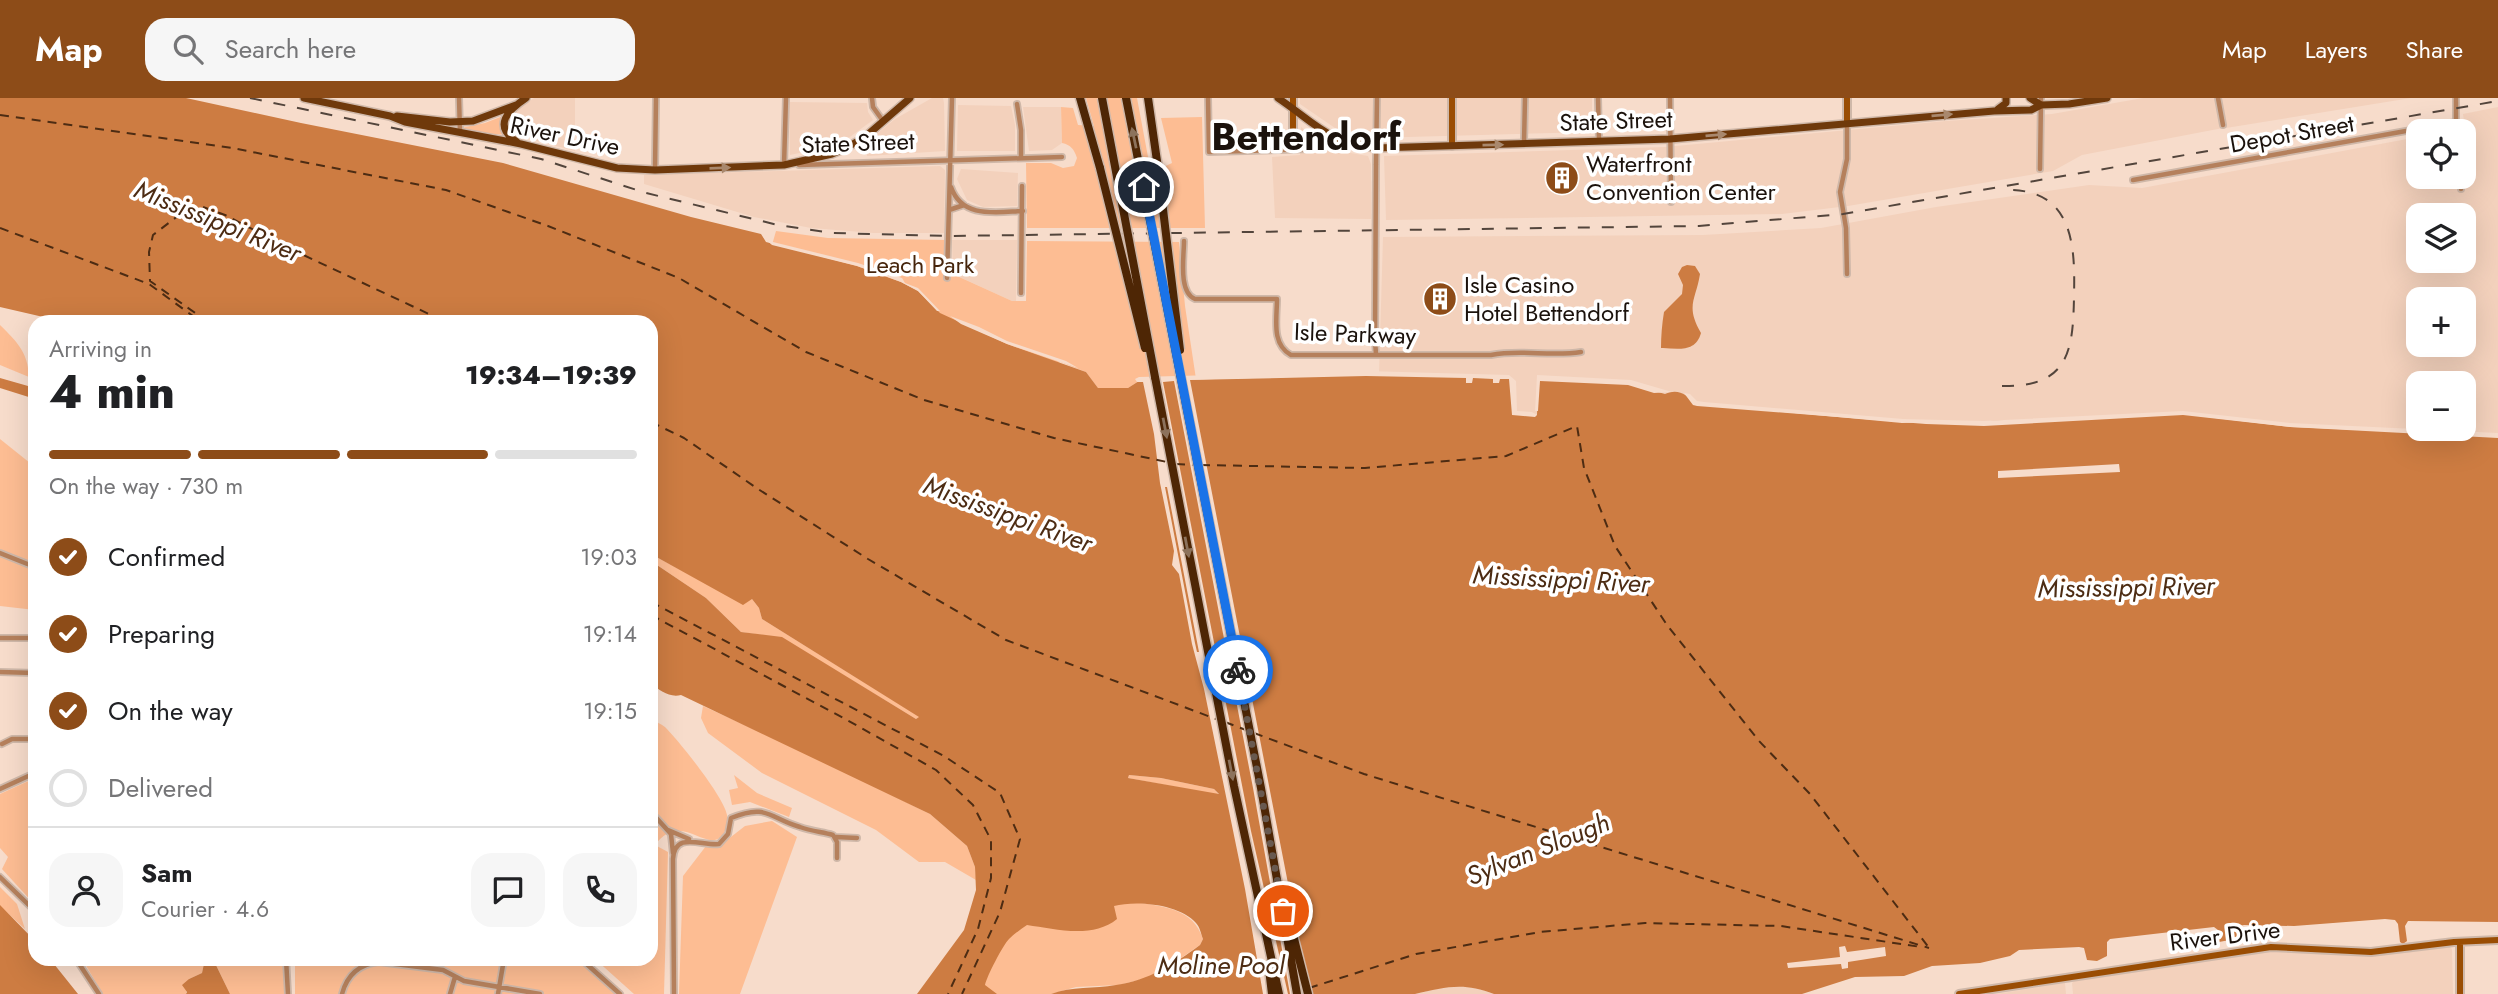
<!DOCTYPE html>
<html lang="en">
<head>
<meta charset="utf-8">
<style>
  :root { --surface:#fff; --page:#f6f6f6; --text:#202124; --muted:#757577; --line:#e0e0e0; --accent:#8d4c18 }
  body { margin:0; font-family:Jost,sans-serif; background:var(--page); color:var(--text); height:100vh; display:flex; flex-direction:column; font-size:26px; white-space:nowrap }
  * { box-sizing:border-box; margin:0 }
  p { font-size:23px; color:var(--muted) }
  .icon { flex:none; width:38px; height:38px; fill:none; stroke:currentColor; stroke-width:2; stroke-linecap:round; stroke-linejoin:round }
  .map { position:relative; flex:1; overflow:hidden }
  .side { position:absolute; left:28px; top:217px; width:630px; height:651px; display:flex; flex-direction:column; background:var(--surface); border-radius:21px; box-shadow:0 7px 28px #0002 }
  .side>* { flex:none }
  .buttons { position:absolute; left:2406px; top:21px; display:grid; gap:14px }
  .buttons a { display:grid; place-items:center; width:70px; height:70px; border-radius:14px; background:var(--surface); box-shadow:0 7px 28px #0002; font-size:35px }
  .pin { position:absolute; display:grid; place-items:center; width:60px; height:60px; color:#fff; margin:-30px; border:4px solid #fff; border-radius:50%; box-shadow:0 2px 7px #0007 }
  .courier { position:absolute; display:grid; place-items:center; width:70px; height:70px; margin:-35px; border:5px solid #1a73e8; border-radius:50%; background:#fff; color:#222; box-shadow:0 2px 9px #0007 }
  .head em { font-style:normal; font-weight:800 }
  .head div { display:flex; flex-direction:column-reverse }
  .head { display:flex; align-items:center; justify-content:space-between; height:119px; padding:0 21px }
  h1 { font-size:46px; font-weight:800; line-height:52px }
  .bar { display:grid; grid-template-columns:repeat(4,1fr); gap:10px 7px; align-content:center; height:84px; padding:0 21px }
  .bar i { height:9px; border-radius:5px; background:var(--line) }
  .bar .on { background:var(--accent) }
  .bar p { grid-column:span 4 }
  .line { display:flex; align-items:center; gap:18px; padding:0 21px; border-top:2px solid var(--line) }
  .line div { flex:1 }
  .round { display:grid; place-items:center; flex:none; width:74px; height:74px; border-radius:21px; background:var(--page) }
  ol { padding:0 21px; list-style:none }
  li { display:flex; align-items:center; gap:21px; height:77px }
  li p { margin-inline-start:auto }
  li .icon { padding:7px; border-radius:50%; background:var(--accent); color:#fff; stroke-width:4 }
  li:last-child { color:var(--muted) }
  li i { width:38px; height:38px; border:4px solid var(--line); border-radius:50% }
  header { display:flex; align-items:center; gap:42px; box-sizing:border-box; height:98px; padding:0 35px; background:var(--accent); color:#fff }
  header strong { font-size:33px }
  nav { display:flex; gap:38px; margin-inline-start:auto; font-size:24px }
  .search { width:490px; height:63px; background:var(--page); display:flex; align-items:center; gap:18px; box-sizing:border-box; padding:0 24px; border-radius:21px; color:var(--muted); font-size:26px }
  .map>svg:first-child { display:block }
  .built { fill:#f3d1bc; fill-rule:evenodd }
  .green { fill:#fdbd93 }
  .water { fill:#cd7c42; fill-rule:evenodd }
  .pier { fill:#f7dccb; fill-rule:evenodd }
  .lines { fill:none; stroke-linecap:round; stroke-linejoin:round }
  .ferry { stroke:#4d2c13; stroke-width:2; stroke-dasharray:9 7; stroke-linecap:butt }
  .street-casing { stroke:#cfb8a9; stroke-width:8 }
  .secondary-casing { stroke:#cfb8a9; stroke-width:10 }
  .primary-casing { stroke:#cfb8a9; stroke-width:10 }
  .highway-casing { stroke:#cfb8a9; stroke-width:11 }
  .street { stroke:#b5805c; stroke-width:4.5 }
  .secondary { stroke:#9a4d03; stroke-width:6 }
  .primary { stroke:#6f390b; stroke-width:7 }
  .highway { stroke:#4e2605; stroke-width:8 }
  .rail { stroke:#53453c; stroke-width:2; stroke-dasharray:12 12; stroke-linecap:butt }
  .street-bridge-casing { stroke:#cfb8a9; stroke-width:8; stroke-linecap:butt }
  .highway-bridge-casing { stroke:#cfb8a9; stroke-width:11; stroke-linecap:butt }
  .street-bridge { stroke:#b5805c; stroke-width:4.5 }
  .highway-bridge { stroke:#4e2605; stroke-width:8 }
  .oneway { fill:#a9886d }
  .oneway2 { fill:#8c725c }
  .done { stroke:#68594f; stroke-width:7; stroke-dasharray:0 12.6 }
  .route { stroke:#1a73e8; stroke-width:9 }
  .labels { text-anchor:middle; stroke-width:7; stroke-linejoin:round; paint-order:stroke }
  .street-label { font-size:24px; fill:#1b120c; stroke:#fff }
  .poi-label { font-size:24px; fill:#1b120c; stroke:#fff; text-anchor:start }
  .park-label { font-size:24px; fill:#46250c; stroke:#fff }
  .water-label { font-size:26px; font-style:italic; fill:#4d2c13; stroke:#fff }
  .town-label { font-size:38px; font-weight:bold; fill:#1b120c; stroke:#fff }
</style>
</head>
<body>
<header>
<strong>Map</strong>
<div class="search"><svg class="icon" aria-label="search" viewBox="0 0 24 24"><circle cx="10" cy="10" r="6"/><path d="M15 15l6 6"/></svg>Search here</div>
<nav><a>Map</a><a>Layers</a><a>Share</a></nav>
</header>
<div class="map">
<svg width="2498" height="896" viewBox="0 0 2498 896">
  <rect width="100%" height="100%" fill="#f7dccb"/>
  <path class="built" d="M534,0H575V53L515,37L510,30V16Z
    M932,0H943L944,5L945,53L867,58V44L895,21Z
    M1300,0H1592V34L1371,40L1335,30L1300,6Z
    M2143,0H2216L2223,30L2082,57L2053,73L1848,108L1782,116L1386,122L1384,58L1665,49L1946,23L2052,16Z
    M2222,0H2411L2226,30Z
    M789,4L867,5L868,14L873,22L847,41L828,49L790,57Z
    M958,7L1011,8L1015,27V53H957Z
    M1023,9H1061L1062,45L1052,52L1029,53Z
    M2498,9V338L1950,326L1704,308L1630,286L1538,284L1537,317L1515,316L1379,277L1383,139L1703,137L1821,130L1936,109L2089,87L2142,90L2418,39V79H2464V33H2450L2465,30L2463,16ZM2418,117H2464V163H2418ZM2418,201H2464V247H2418ZM2418,285H2464V331H2418Z
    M1301,29L1325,46L1345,54L1368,58L1371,66V121L1275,120L1272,59L1300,57Z
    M940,68L945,72L944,135H874L811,130L754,119L644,86V77Z
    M961,71L1018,75L1017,108L983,109L967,102L957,81Z
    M952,142H1017L1016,203H1012L953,176Z
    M2449,848L2452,851L2453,896H2073L2072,885L2075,882L2260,854L2275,852L2376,857Z
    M2065,885L2066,896H1996Z
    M1449,888L1473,889L1494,896H1415Z"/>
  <path class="green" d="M1086,0H1137L1151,75L1172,65L1161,20L1202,19L1205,130H1027L1026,65H1051L1063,70L1074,68L1077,60C1074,51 1071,47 1062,45L1061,9L1073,10L1078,27L1094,28Z
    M503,18L506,37C494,36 470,35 461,30L485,25Z
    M776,133L828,140L946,142V173L1012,203H1026L1027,143L1179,144L1185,208L1196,281L1139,283L1128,290H1098L1086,274L1058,263L1071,277L940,216L918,193L901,184L812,157L772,147Z
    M0,227C17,244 28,254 29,279L0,267Z
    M0,341L35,369V512L0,508Z
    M651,456L703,484L752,501L759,510L762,521L920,619L916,621L782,540L741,534L706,500L651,463Z
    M703,608L819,661L930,716L967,748L975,769L976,782L945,764H919L876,732L762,675L708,635L701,620Z
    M651,621C655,623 661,626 665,629C679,643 724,699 727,717C728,724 726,733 722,738C705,755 681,712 655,747L668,754L664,896H634L595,861H651Z
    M734,677L757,695L792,710L789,719L750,704L732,707L729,692L738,690Z
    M1129,677L1161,680L1214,691L1219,697L1128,680Z
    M35,680V807L2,771L8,759L0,750V696Z
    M772,723L797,739L740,896H679L683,778L706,748L718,749L745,728Z
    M0,789L17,806L25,831L0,808Z
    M1135,804C1164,809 1193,810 1203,841L1200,847L1162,873L1151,879L1119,887L1076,889L1051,896H989L980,890L1012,820Z
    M82,861H205L202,875L189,881L186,896H103Z
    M213,861H282L286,896H230Z
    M295,861H576L615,896H295Z"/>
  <path class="water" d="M0,0H186L301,25L503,65L691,119L761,136L766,144L857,168L901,184L918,193L940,215L1007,246L1086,274L1098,290H1128L1139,283L1366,277L1509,280L1514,287L1515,316L1537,317L1538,280L1630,286L1665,296C1679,290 1686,297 1696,306L1902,325L2078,321L2182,316L2290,329L2498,338V824L2408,823L2405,828L2407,843L2403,846L2400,844L2398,826L2395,822L2385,821L2294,828L2244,827L2239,828L2237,834L2240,840L2219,844L2218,832L2214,829L2110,841L2107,844V858L2097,863L2087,862L2084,850L2079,849L2019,852L2010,858L1980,865L1932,868L1904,878L1855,879L1802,896H1494C1464,884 1445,889 1415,896H1051C1072,888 1094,891 1116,887C1149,882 1173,867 1200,847L1203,841C1201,836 1200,829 1196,825C1180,806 1136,802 1114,808L1117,821C1093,841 1055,831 1027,827C1021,831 1014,836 1009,841C1003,847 987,878 985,887L997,896H917L964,832L976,792L975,769L967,748L930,716L681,597C669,600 660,592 651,586V463L706,500L741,534L782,539L916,621L919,619L762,521L759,510L752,501L743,507L651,456V224H65L0,209ZM1129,677L1161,680L1214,691L1219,696L1128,680Z
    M1687,167L1695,168L1700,176C1696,202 1685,207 1701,235C1696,254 1679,251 1663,250H1661C1661,238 1662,226 1664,214L1682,196L1683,187L1678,176L1682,169Z
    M0,280L35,290V301L0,290Z
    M0,807L35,843V861H50L78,896H0Z
    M205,861H213L230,896H186L187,894L182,887L189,881L202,875Z"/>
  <path class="pier" d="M763,139L773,144L858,165L902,180L905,185L918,190L940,213H937L918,193L901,184L857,168L772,147Z
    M950,218L979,229L1007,243L1066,263L1078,270L1007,246L961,226Z
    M1366,273L1509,277L1516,283L1517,313L1532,314L1537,317L1535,319L1512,317L1509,281H1500L1499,285H1493V281L1473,280L1472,285H1466V280L1366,278L1190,282L1300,847L1312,896H1290L1253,690L1174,283L1163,284L1251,733L1288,896H1263L1245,791L1204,591L1192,546L1179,476L1172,467L1174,453L1160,385L1154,336L1143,284H1137L1135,281L1139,279ZM1165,389H1167L1199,554H1197L1195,545Z
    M1537,277L1631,282L1672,294L1654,295L1628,287L1540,283L1538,313H1535Z
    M1684,295L1690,296L1697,303L1704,304L1903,321L1984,323L2183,313L2290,325L2498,335V340L2290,329L2183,317L1984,328L1926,326L1697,308L1693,307Z
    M2119,366L2120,374L1998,380V373Z
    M1845,848L1847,854L1885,849L1886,858L1848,864V870L1842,871L1841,866L1788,870L1787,865L1840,859L1839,849Z"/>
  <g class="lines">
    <path class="ferry" d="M0,17L232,50L446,92L548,128L679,180L806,254L924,302L1054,340L1167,364
      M0,130L149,186L201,224
      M208,224L150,183L149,154L153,137L183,114L203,109L225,117L297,154L446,224
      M651,324L684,340L758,391L868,461L1006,542L1216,621
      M1176,366L1195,367
      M1201,367L1365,370L1506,358L1577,328L1584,370L1615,448L1667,527L1759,643L1810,696L1930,851
      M651,504L944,658L1000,695L1020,741L1000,814L962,896
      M651,517L847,622L936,672L973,707L991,742V780L978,831L948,896
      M1225,624L1246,632
      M1254,635L1364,676L1929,850
      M1309,890L1416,856L1540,834L1645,825L1781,828L1921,849"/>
    <g class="street-casing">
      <path id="street" d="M459,0L460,34
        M786,0L784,67H786
        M872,0L873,9L883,23
        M1208,0L1209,54L1310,51
        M1598,0L1599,43
        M1670,0L1671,104
        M2218,0L2223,27
        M2456,0V24L2460,33
        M1017,6L1021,32V60
        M1524,45L1525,0
        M799,67L1062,59
        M1376,67L1377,0
        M2040,71L2041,0
        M655,72L656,0
        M2133,82L2456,24
        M951,89C962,121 996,114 1023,113
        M2461,91V79
        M949,112L964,107
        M1184,143C1184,159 1178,194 1195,201H1277C1277,221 1271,246 1291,257H1491C1521,251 1551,259 1581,254
        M1847,176L1846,130L1840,94L1847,61V26
        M947,180L952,0
        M1021,195L1022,88
        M1375,243L1376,256
        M0,455L35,469
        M0,540H35
        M0,574L35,575
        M2,646L12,641H35
        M0,691L35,675
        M651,714L671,736L673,755
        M668,732L689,741
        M836,739L857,740
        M0,779L35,813
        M76,861L99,896
        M286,861L288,896
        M581,861L620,896
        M342,896C347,877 360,866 379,864L443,872L464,883L540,896
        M450,896L455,879
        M498,896L504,861
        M674,896L673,761C675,733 701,748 719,746L728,736L731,720C767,705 769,720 800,729C811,733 822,734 833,737L837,744V760"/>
    </g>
    <g class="secondary-casing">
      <path id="secondary" d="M1452,0V48
        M1847,0V26
        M1293,51V0
        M1959,896L2271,849L2371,854L2454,844L2498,842
        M2460,896V844"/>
    </g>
    <g class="primary-casing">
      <path id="primary" d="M304,0L390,18L405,24L521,46L617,70L655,72L784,67L832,56L846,50L865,39L910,0
        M1278,0C1315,25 1328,45 1376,50L1670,41L1994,13L2031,12L2041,7L2069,6L2107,0
        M2030,0L2041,7
        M1998,11L2006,5V0
        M397,18L450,24L473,23L516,7
        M517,44C492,28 508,12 526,0"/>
    </g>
    <g class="highway-casing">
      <path id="highway" d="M1080,0L1100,70
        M1148,0L1158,70
        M1180,276L1261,690L1297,896
        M1155,279L1234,688L1279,896
        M1289,821L1308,896
        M1269,871L1272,896"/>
    </g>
    <use href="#street" class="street"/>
    <use href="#secondary" class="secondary"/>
    <use href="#primary" class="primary"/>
    <use href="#highway" class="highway"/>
    <path class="rail" d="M250,0L541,61L646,95L778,127L833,135L949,138L1699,128L1843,116L2498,3
      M2002,288C2068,289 2073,255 2074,199C2075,152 2075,94 2012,92"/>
    <g class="street-bridge-casing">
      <path id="street-bridge" d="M1375,243L1376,67"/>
    </g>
    <g class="highway-bridge-casing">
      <path id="highway-bridge" d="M1102,0L1155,279
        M1126,0L1180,276
        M1100,70L1145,250
        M1158,70L1180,252"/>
    </g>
    <use href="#street-bridge" class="street-bridge"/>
    <use href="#highway-bridge" class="highway-bridge"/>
  </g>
  <defs><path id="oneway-solid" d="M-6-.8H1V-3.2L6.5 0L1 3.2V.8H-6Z" transform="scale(1.75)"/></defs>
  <g class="oneway">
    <use href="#oneway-solid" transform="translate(1942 17) rotate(-5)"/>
    <use href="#oneway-solid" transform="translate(1716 37) rotate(-5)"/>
    <use href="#oneway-solid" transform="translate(1493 47) rotate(-1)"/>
    <use href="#oneway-solid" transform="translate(720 70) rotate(-2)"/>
  </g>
  <g class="oneway2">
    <use href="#oneway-solid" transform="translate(1134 40) rotate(-102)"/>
    <use href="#oneway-solid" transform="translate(1165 330) rotate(79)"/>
    <use href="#oneway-solid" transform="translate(1187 449) rotate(79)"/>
    <use href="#oneway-solid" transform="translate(1231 672) rotate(79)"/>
  </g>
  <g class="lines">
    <path class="done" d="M1238,572L1283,813"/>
    <path class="route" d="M1144,89L1238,572"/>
  </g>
  <defs>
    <g id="building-disc" transform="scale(1.75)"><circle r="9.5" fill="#8d4c18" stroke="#fff"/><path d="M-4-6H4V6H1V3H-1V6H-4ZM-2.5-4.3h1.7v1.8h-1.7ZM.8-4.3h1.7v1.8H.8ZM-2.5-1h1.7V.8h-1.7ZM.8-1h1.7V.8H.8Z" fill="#fff"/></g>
  </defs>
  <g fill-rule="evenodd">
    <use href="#building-disc" x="1562" y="80"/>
    <use href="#building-disc" x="1440" y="201"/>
  </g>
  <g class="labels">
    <g class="street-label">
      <text transform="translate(1616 23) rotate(-2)" y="8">State Street</text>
      <text transform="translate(2292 36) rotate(-10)" y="8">Depot Street</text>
      <text transform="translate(565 38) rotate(12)" y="8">River Drive</text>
      <text transform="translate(858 45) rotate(-2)" y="8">State Street</text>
      <text transform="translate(1355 236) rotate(2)" y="8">Isle Parkway</text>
      <text transform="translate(2225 838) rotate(-7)" y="8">River Drive</text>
    </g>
    <g class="poi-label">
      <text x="1586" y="74">Waterfront<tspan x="1586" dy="28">Convention Center</tspan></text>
      <text x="1464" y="195">Isle Casino<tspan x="1464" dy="28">Hotel Bettendorf</tspan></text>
    </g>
    <g class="park-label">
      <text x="920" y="175">Leach Park</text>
    </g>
    <g class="water-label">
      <text transform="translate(218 123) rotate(22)" y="9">Mississippi River</text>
      <text transform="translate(1008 416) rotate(20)" y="9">Mississippi River</text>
      <text transform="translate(1561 481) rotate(3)" y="9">Mississippi River</text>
      <text transform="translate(2126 489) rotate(-1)" y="9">Mississippi River</text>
      <text transform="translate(1538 751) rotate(-22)" y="9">Sylvan Slough</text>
      <text x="1221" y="876">Moline Pool</text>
    </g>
    <g class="town-label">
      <text x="1306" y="52">Bettendorf</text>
    </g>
  </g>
</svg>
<div class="buttons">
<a><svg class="icon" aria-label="locate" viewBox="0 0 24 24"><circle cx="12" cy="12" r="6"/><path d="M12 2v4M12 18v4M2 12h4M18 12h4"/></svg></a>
<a><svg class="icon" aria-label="layers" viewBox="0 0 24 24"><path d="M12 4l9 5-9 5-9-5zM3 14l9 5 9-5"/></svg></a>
<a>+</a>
<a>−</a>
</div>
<div class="pin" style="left:1283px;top:813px;background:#ea580c"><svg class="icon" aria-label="bag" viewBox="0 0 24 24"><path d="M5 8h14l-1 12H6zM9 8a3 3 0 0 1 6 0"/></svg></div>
<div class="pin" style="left:1144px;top:89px;background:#1f2937"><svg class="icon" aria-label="home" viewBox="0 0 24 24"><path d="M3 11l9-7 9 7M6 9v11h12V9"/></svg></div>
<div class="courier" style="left:1238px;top:572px"><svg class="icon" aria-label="bike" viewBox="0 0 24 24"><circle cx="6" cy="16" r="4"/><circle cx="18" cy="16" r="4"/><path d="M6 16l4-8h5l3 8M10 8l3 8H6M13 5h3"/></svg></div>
<section class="side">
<div class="head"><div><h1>4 min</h1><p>Arriving in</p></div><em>19:34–19:39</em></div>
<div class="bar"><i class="on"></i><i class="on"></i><i class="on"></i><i></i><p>On the way · 730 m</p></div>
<ol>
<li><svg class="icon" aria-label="check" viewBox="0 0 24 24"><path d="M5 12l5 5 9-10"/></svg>Confirmed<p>19:03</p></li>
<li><svg class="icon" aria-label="check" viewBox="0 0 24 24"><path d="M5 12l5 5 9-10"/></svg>Preparing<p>19:14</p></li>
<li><svg class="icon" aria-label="check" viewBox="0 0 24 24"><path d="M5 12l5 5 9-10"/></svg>On the way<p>19:15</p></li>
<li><i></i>Delivered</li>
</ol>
<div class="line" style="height:126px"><a class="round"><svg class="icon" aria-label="person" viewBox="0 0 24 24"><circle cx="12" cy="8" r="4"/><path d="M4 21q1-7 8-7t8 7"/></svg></a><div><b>Sam</b><p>Courier · 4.6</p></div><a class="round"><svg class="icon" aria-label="chat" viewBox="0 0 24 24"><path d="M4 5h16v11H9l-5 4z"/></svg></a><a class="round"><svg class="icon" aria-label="phone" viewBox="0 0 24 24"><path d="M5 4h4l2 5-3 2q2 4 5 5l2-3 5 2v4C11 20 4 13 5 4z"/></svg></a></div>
</section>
</div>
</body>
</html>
